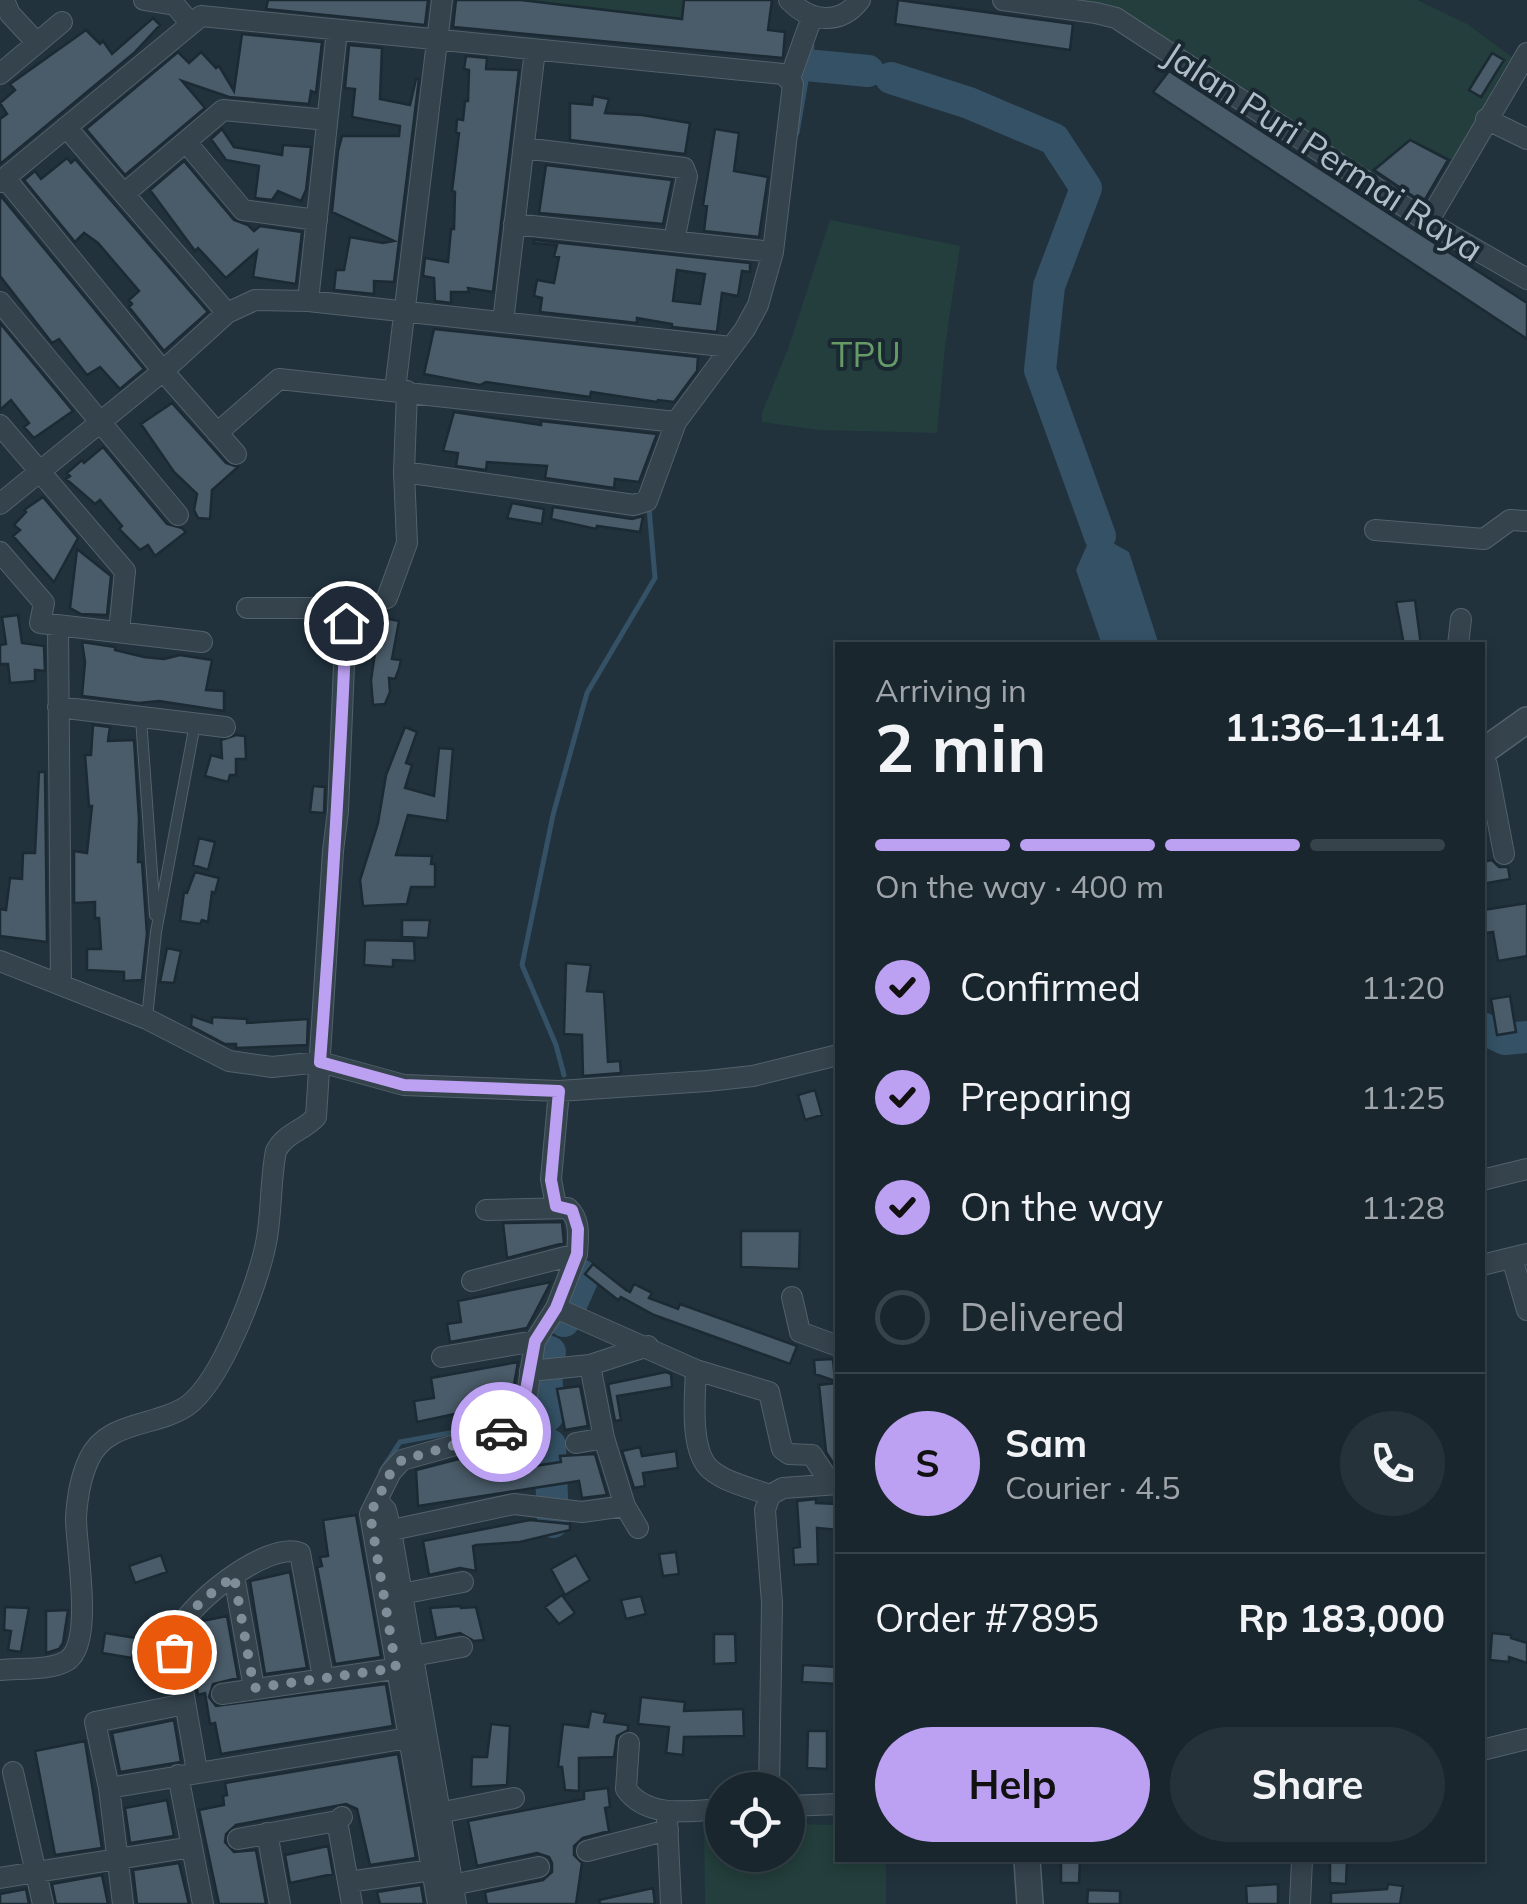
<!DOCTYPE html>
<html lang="en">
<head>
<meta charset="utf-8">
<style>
  :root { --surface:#19262e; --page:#26323a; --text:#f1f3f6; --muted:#9fa5aa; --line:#37434a; --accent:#bca0f2 }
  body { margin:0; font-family:Mulish,sans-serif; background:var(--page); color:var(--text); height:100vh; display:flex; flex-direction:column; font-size:38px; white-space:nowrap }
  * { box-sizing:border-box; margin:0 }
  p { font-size:32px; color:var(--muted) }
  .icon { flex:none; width:55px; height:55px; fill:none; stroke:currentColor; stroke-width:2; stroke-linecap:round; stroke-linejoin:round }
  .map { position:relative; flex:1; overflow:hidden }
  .sheet { position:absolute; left:835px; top:642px; width:650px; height:1220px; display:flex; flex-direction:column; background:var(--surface); border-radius:0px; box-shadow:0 5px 15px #0003,0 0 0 2px var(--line) }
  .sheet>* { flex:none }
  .controls { position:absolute; left:705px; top:1772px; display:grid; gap:20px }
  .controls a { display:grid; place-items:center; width:100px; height:100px; border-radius:50%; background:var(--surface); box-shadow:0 5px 15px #0003,0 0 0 2px var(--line); font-size:50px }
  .pin { position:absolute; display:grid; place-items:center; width:85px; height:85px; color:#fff; margin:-42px; border:5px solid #fff; border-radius:50%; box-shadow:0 2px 10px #0007 }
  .courier { position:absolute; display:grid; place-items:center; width:100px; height:100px; margin:-50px; border:8px solid #bca0f2; border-radius:50%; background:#fff; color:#222; box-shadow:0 2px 12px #0007 }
  .summary em { font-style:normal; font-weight:700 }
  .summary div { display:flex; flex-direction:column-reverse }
  .summary { display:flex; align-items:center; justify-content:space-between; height:170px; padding:0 40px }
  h1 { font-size:65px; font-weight:700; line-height:75px }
  .bar { display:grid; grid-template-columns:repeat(4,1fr); gap:15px 10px; align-content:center; height:120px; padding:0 40px }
  .bar i { height:12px; border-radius:8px; background:var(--line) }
  .bar .current { background:var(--accent) }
  .bar p { grid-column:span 4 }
  .line { display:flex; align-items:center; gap:25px; padding:0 40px; border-top:2px solid var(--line) }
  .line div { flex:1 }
  .round { display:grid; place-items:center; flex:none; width:105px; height:105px; border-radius:52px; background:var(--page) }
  ol { padding:0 40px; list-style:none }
  li { display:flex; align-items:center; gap:30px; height:110px }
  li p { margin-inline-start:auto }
  li .icon { padding:10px; border-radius:50%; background:var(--accent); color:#111; stroke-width:4 }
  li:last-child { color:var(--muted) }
  li i { width:55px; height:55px; border:5px solid var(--line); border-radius:50% }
  .button { display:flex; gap:20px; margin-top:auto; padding:20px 40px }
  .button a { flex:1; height:115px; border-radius:60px; background:var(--accent); color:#111; font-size:40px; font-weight:700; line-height:115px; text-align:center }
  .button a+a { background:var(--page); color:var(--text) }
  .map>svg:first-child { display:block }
  .green { fill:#233e3c }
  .water { fill:#345165 }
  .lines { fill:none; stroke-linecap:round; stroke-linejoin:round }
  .stream { stroke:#345165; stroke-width:5 }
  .river { stroke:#345165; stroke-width:32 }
  .building { fill:#4a5c69; stroke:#1c2a34; stroke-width:2.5; fill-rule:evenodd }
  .service-casing { stroke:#53616b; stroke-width:12 }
  .minor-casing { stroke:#53616b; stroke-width:22 }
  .tertiary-casing { stroke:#53616b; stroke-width:28 }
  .service { stroke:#35434d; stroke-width:10 }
  .minor { stroke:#35434d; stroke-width:20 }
  .tertiary { stroke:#35434d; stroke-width:25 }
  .done { stroke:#7e8d98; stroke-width:10; stroke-dasharray:0 18 }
  .route { stroke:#bca0f2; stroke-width:12 }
  .labels { text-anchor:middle; stroke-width:8; stroke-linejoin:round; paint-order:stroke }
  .street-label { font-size:35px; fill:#b0bec9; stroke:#1a2832 }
  .park-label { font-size:35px; fill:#669b68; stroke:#1a2832 }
</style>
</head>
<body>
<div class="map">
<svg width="1527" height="1904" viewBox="0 0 1527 1904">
  <rect width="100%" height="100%" fill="#21323d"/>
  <path class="green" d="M525,0H684L682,18Z
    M1020,0H1417L1467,24L1512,57L1491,91L1507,102L1469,168L1411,139L1362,179L1119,17Z
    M830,220L960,246L945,346L937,433L819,430L762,422V413L788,349Z
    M704,1823L722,1824V1855H788V1824L837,1825L838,1860H886V1904H705Z"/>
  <path class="water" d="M1100,536L1129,552L1159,645H1102L1076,570L1087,545Z"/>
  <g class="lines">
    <path class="stream" d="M797,133L812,46
      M564,1075L556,1045L522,965L553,815L587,693L655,578L649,508
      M528,1419L548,1415
      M381,1471L400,1442L488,1426"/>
    <path class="river" d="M806,65L868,71
      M891,78L969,103L1054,139L1086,188L1049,286L1040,370L1100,536
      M1482,1028L1505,1039L1527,1037
      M564,1321L582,1280L581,1275
      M548,1415L546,1361L550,1352
      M550,1445L553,1522"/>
  </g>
  <path class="building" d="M268,0H428L425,25L266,9Z
    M456,0H521L682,19L684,0H772L768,30L785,32L783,58L453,27Z
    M898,0L1073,24L1070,50L895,24Z
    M153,18L160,25L134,53L0,164V119L7,114L0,103L15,90L10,84L86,30L100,44L103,41L112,54Z
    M242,34L322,42L316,93L311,91L309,104L229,97L182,81L205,108L125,175L86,129L178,52L189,63L201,52L216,68L219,66L234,91Z
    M349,45L382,48L380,99L410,105L416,79H419L394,282L374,281V294L334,290L336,270H344L350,237L383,243L394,241L332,212L338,151L342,136H399L400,126L352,117L355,89L345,88Z
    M1492,53L1504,60L1481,97L1469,90Z
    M466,56L487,58L486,69L519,70L493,292L468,288L469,292H451V303L435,301L434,278L423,276L425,258L448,262L451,229H454L455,192L452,191L459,133L456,132L457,119L463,120L465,101H468L469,70L464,69Z
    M1169,71L1527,303V339L1153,92Z
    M593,96L609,99L605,113L642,115L690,123L685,154L570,140V103L592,105Z
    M222,129L234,147L282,155L283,145L311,147L306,190L301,201L278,191L272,200L255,198L259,166L226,160L211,139Z
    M715,129L739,133L734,171L768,177L759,237L704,231L707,206L703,205Z
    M1410,140L1448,160L1423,203L1374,170Z
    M67,158L71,163L75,159L208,312L164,351L129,307L132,304L129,300L139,291L98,243L84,233L75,242L24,180L35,171L41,179Z
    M184,161L234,220L248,225L254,231L260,226L302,232L296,284L253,277L257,251L226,278L198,248L195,251L150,190Z
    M546,165L672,180L663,224L539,213Z
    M0,195L144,369L120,389L100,367L87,375L59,339L52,343L0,276Z
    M534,240L750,263V272L742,271L738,296L722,293L717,332L672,327V324L637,318V323L540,312L542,298L534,296L537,280L554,283L559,257L554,256L557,245L534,243ZM677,270L705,274L700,304L673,301Z
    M0,323L73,411L34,438L24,427L29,423L11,400L0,410Z
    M434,329L698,357L697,371L674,402L658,400L657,402L591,392L590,397L486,382L480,385L424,374Z
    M172,403L226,463L238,467L212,490L210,519L198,518L194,510L197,494L174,472L141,424Z
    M454,412L541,425V421L657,434L639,482L615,479L614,488L545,478L547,466L487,462L486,470L456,466L458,453L443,451Z
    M103,447L167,524L182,528L186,532L155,556L148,545L140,550L119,529L122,526L100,500L95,504L66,479L70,476L67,473L82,460L84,463Z
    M43,497L78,538L54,582L13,536L20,530L14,525L26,512L24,510Z
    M512,503L544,509L542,524L507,518Z
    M553,507L632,519L643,516L640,532L597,526L596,529L551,519Z
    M77,549L111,576L107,615L81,614L70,608Z
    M1415,600L1421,645H1404L1396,602Z
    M18,615L22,643L44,646L45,671L35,670V681L10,683L8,664H0V645L6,644L2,617Z
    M369,615L399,621L392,659L401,660L399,669L395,679L389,678L390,692L385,704L373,705L371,680L377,639L363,637Z
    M82,642L115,647V650L144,657L164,659L180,655L212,660L206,690L224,691V711L159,701L139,703L82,696L85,662Z
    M93,725L110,727L108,741L134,740L139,819L138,862H142L147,934L142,980L124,981V972L87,970V949H101L99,918H95V902L74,903V851L87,853L92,806H89L85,755H91Z
    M405,727L417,732L406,763L412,765L405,788L434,796L439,748L453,749L447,821L408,815L396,855L432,856L431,864H435V887H411L407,904L363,906L360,880L378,823L386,775Z
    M236,735L245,736L246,759H236V775H230L228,782L205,776L211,755L222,758L221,740Z
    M39,772H45L47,942L0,936V909L6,910L10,878L22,879L23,853H35Z
    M313,786L325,787L324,813L310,812Z
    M199,838L215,842L208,870L193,865Z
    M1492,860L1499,867H1508L1510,879L1482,884V862Z
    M195,872L219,878L215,893L212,892L208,922L202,920L200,924L180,921L184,892L187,893Z
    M1527,903V956L1498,961L1493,932L1486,933L1483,910Z
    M402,920H430L428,938L402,937Z
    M365,940L414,941L415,961L393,960V967L364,965Z
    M167,948L181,951L174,983L160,982Z
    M566,963L591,965L587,991L604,992L608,1062L620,1061L621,1073L583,1076L582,1035L564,1034Z
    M1510,996L1516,1032L1497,1035L1491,999Z
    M192,1016L212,1023V1017L247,1019V1023L308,1019L307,1045L236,1048V1044H225L191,1026Z
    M815,1090L822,1115L805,1120L798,1095Z
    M562,1222L564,1243L507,1258L503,1223Z
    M741,1231H800L799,1269L741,1267Z
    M593,1264L626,1290L630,1292L634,1284L652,1293L649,1298L678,1309L680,1304L797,1346L790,1364L654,1315L621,1297L618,1300L585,1274Z
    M551,1282L527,1328L450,1342L447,1324L461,1322L458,1301Z
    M833,1359L835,1381L815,1374L814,1360Z
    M518,1362L511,1402L417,1422L414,1401L434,1398L431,1378Z
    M666,1372L671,1374L672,1387L617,1396L621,1420L615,1421L608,1384Z
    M836,1383L838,1462L833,1463L826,1452L819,1385Z
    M580,1386L588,1426L565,1430L557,1389Z
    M531,1446L534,1466L561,1462L560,1456L595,1454L607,1495L582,1498L579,1481L418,1506L416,1470L486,1452Z
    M640,1447L642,1456L676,1451L678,1468L643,1473L645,1486L634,1488L622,1451Z
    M816,1499V1503L838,1504V1530L817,1528L818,1564L794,1565L793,1548L800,1547L797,1501Z
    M356,1515L381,1657L335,1664L317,1567L322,1566L320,1557L328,1556L323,1520Z
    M530,1520L570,1524V1530L520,1542L476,1545L473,1546L476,1571L460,1568L429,1575L423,1541Z
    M676,1552L679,1574L663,1576L659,1554Z
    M161,1555L167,1572L135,1583L129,1566Z
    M576,1555L590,1580L565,1595L551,1569Z
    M290,1572L307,1668L265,1674L250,1581Z
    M562,1595L575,1613L559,1624L545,1607Z
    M641,1596L646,1614L626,1619L621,1600Z
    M460,1606L461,1608L476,1607L484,1640L474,1641L460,1633L436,1638L430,1608Z
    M5,1607L29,1608L21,1652L8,1650L11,1631L4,1630Z
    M68,1610L63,1643L59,1649L46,1653V1611Z
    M227,1616L238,1678L213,1684L209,1697L216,1706L386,1684L393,1726L221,1754L215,1723L210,1724L205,1693L198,1695L188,1641L202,1621Z
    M105,1633L136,1638L132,1658L102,1653Z
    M1492,1633L1511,1635V1638L1527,1643V1663L1509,1657V1662L1490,1660Z
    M714,1634H735L736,1663L714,1664Z
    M803,1665L838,1667V1684L802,1682Z
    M641,1697L685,1702L684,1711L743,1709L744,1736L684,1737L683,1755L666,1753L669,1727L638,1724Z
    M591,1711L606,1714L604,1722L628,1725V1730L617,1736L614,1757L579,1758V1791L565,1790L562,1767H558L563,1724L588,1727Z
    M174,1720L181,1762L120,1772L112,1733Z
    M491,1724L510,1726L507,1785L471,1787L472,1757H487Z
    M808,1731H827V1769L807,1768Z
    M85,1741L102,1848L55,1855L35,1751Z
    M398,1754L416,1858L370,1865L357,1809L346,1804L236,1825L226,1834L225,1842L234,1852L256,1850L266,1904H219L199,1810L224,1805L223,1796L227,1795L225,1783Z
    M608,1788L610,1807L605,1808L609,1831L583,1838L574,1846V1855L582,1863L576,1904H487L485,1892L543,1880L552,1872V1863L549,1857L537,1853L477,1866L468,1821L584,1799V1791Z
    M167,1800L174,1836L130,1843L125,1808Z
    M328,1846L333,1874L290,1883L285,1855Z
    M1061,1860H1080L1079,1883H1061Z
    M1330,1860H1347L1346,1884L1330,1883Z
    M179,1863L189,1904H137L133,1870Z
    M102,1875L108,1904H56L52,1884Z
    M1278,1884V1904H1247L1246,1886Z
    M1388,1884L1403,1886L1400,1904H1331V1893L1387,1889Z
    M421,1885L424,1904H380L377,1892Z
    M653,1888L655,1904H600L599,1900Z
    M26,1889L29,1904H0V1894Z
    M1088,1890L1120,1891V1904H1087Z"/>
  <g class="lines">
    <g class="service-casing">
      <path id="service" d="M141,718L155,915
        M147,1018L156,932L195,724"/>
    </g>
    <g class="minor-casing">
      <path id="minor" d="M4,0L10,14L37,43
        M144,0L175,5L191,24
        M789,0C810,22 840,26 860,0
        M1003,0L1096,13L1116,18L1428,222L1527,279
        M0,74L62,22
        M790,78L812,17
        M1486,119L1527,139
        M66,127L227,313
        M186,142L243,210L317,220
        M524,148L684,168L687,176L674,241
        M5,178L163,371L236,454
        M0,182L201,16L783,74L793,84L773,252L758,305L745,329L676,422L647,501L634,505L404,472L407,391
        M124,194L223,110L327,120
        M1428,222L1527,53
        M514,224L773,252
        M308,301L337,30
        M0,302L178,515
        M503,322L535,50
        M395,390L442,0
        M0,425L125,571L119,632
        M217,433L279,379L676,422
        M0,504L163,371L227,313L255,300L308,301L731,347
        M1375,530L1484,539L1510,520L1527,521
        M0,552L44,603L40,623L202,642
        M387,598L407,543L404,472
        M58,625L61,984
        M1458,645L1461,619
        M58,707L225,727
        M1482,758L1487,765L1504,854
        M0,961L147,1019L229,1061L272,1067L320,1062L404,1085L559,1091L707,1081L753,1076L838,1055
        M1482,1180L1527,1169
        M556,1206L551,1179L559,1091
        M486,1210L568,1208C581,1220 578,1237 577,1254
        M1512,1258L1527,1310
        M1482,1265L1527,1254
        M792,1297L800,1332L838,1346
        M556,1308L696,1370L769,1392L782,1449L789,1454L812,1455L831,1484
        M442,1357L535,1341
        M590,1365L604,1438L625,1506
        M696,1370C695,1396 689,1452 711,1470C727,1483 751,1488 770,1495
        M530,1371L590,1365L648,1346
        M576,1443L604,1438
        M377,1500L386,1510L391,1531L456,1904
        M378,1533L514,1504L582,1512L625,1506L638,1528
        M234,1576L254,1688
        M391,1596L463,1582
        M413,1656L462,1647
        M0,1670C19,1668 52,1671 68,1660C94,1641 76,1549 76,1518C77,1500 81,1476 89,1459C107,1420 156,1427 187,1406C221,1382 258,1284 266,1243C272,1213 270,1181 276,1151C285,1133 303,1131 316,1117L333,851L338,811L346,616L335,608H247
        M222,1694L407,1667
        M629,1743L626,1789C647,1819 690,1811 722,1809
        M1482,1750L1527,1739
        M197,1771L174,1639C182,1608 267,1540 300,1553L323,1677
        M13,1772L43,1904
        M178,1775L203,1904
        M109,1788L408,1738
        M769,1790L772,1603L765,1510L770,1495L783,1488L838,1484
        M788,1806L838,1804
        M439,1813L514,1798
        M342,1817L337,1821L352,1904
        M267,1833L280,1904
        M238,1839L337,1821
        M587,1851L668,1830
        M0,1878L192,1847
        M348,1882L432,1870
        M443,1887L539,1867
        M123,1904L109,1788L95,1722L185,1704
        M438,1904L370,1514L391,1472L402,1460L516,1428L526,1402L535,1341L556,1308L577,1254L472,1281
        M671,1904L667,1820L671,1812
        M1300,1904L1302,1860"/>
    </g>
    <g class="tertiary-casing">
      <path id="tertiary" d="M1482,752L1527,720
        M1027,1860L1030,1904"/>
    </g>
    <use href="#service" class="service"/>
    <use href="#minor" class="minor"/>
    <use href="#tertiary" class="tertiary"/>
  </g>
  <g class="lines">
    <path class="done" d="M174,1652C173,1619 209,1595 234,1576L254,1688L396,1668L370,1514L391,1472L402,1460L501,1432"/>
    <path class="route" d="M346,623C340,770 331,916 320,1062L404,1085L559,1091L551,1180L556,1206L572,1210L578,1229L577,1254L556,1308L535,1341L520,1422L516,1428L501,1432"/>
  </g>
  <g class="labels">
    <g class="street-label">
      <text transform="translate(1323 152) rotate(33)" y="12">Jalan Puri Permai Raya</text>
    </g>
    <g class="park-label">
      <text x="866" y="367">TPU</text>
    </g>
  </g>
</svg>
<div class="controls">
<a><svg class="icon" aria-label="locate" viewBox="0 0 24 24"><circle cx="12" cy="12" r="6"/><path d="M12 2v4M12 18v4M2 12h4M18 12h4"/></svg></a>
</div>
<div class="pin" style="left:174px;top:1652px;background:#ea580c"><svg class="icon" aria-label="bag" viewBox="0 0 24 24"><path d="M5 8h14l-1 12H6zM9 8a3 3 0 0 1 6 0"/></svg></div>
<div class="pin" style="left:346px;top:623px;background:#1f2937"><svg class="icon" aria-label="home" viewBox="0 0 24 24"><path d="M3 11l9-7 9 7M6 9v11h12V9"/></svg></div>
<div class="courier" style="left:501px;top:1432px"><svg class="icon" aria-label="car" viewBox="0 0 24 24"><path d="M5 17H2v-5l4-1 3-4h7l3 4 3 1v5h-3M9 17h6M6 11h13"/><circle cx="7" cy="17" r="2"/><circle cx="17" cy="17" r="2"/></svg></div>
<section class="sheet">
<div class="summary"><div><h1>2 min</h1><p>Arriving in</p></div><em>11:36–11:41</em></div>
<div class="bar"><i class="current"></i><i class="current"></i><i class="current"></i><i></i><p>On the way · 400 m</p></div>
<ol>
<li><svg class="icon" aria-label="check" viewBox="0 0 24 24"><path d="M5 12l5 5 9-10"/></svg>Confirmed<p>11:20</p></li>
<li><svg class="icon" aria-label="check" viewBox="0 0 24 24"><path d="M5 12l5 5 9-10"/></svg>Preparing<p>11:25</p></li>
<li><svg class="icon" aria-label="check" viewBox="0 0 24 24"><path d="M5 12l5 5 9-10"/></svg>On the way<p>11:28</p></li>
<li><i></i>Delivered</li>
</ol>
<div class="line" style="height:180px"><b class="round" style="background:var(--accent);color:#111">S</b><div><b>Sam</b><p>Courier · 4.5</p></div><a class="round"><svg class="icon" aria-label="phone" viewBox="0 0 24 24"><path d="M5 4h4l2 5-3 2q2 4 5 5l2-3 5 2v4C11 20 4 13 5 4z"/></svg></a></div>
<div class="line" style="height:130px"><div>Order #7895</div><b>Rp 183,000</b></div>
<div class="button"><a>Help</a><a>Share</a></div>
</section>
</div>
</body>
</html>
